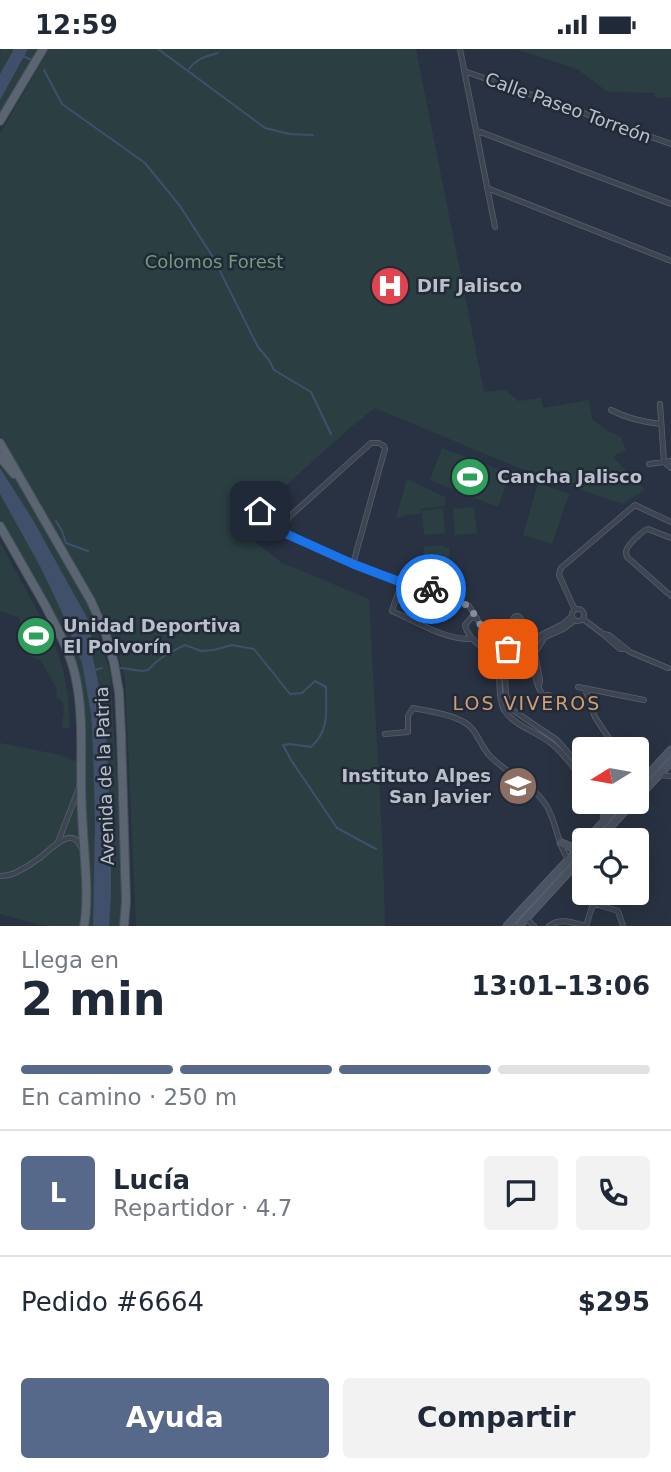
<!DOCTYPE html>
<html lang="es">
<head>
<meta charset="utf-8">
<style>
  :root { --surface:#fff; --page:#f2f2f3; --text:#1f2937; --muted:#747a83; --line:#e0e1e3; --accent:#56698b }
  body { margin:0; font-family:"DejaVu Sans",sans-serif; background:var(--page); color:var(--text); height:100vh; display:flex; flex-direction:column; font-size:26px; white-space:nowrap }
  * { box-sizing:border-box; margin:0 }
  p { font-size:23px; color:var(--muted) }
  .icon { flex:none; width:38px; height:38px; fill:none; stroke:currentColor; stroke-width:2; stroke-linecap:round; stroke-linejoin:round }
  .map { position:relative; height:877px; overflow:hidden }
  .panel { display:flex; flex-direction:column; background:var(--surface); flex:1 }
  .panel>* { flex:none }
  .needle { width:46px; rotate:259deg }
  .buttons { position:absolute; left:572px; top:688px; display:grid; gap:14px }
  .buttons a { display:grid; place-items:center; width:77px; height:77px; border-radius:7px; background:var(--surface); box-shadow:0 7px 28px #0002; font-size:35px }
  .pin { position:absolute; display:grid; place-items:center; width:60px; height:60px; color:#fff; margin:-30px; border-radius:14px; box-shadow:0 4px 10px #0006 }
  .courier { position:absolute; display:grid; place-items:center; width:70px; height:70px; margin:-35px; border:5px solid #1a73e8; border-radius:50%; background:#fff; color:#222; box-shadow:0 2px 9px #0007 }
  .head em { font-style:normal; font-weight:600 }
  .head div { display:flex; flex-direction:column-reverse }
  .head { display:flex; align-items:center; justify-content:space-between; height:119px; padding:0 21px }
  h1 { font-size:46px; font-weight:600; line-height:52px }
  .bar { display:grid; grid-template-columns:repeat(4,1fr); gap:10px 7px; align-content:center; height:84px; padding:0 21px }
  .bar i { height:9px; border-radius:5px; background:var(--line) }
  .bar .selected { background:var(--accent) }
  .bar p { grid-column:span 4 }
  .line { display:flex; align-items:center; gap:18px; padding:0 21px; border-top:2px solid var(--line) }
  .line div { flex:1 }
  .round { display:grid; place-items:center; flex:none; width:74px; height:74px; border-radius:7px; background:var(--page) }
  .cta { display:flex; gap:14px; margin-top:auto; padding:14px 21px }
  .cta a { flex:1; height:80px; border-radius:7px; background:var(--accent); color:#fff; font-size:28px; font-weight:600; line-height:80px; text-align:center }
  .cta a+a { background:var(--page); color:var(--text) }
  .status { display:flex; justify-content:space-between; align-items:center; height:49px; padding:0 35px; background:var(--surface); direction:ltr }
  .status svg { height:19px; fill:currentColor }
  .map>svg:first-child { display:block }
  .green { fill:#2b3f43 }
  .water { fill:#404f6a }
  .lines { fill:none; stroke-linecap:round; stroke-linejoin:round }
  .stream { stroke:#404f6a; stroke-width:2 }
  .street-casing { stroke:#58606c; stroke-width:6 }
  .secondary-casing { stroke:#58606c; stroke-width:9 }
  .primary-casing { stroke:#474e5b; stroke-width:10 }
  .street { stroke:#3d4552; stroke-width:4.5 }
  .secondary { stroke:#4b5464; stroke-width:7 }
  .primary { stroke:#5b6471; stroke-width:8 }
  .done { stroke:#878e9b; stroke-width:7; stroke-dasharray:0 12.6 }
  .route { stroke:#1a73e8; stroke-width:9 }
  .labels { text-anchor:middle; stroke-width:5; stroke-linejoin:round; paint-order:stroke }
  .street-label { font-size:18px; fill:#bac0cb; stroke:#222937 }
  .park-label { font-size:18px; fill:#739b7e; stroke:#222937 }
  .poi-label { font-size:18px; font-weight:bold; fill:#bac0cb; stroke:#222937; text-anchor:start }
  .neighbourhood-label { font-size:19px; letter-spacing:2px; fill:#d09e71; stroke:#222937 }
</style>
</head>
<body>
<div class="status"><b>12:59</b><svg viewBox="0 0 49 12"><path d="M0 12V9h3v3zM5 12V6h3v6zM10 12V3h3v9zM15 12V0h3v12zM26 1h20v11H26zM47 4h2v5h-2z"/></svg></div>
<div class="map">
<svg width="671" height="877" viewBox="0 0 671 877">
  <rect width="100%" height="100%" fill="#293242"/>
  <path class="green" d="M2,0H40L0,69V3Z
    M49,0H416L484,343L505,341L518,352L541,349L543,359L589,351L592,370L606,381L621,388L626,401L615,406V410L645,441L622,455L526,422L375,359L351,378L238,479L282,514L369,550C374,659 383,768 385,877H136L125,628L110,580L94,547L0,386V85Z
    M516,0H671V48L655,49V44L608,43L577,20Z
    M0,399L87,551L110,623L123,827L121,877H85L75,619L29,520L0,471Z
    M442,399L510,425L498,458L430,431Z
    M407,430L445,448V457L421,460V465L404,466V468L396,469Z
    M538,434L569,445L552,495L523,486Z
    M474,458L477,484L455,486L453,460Z
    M443,459L445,484L424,486L422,462Z
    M0,493L53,591L62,616L68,647L70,677L67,680L63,679L62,677C63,666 68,653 56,648L57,640L41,612L30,607L20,583V569L0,562Z
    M443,496L444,499H449L451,527L453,529L451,535C440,532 428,524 418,519L419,515L424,514V498Z
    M0,694L60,706L79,714L82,855L79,877H45L0,865Z"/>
  <path class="water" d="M14,0H28L0,51V25Z
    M0,419L33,471L90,574L93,610L101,646L107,698L111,801V846L109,877H93L95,773L93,699L91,665L82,614L60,559L41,519L0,445Z"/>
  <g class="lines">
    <path class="stream" d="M158,0L265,79L290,85L313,86
      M23,7L32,11
      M189,20C196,10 206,7 218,4
      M44,21L62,55L145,114L180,157L213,208L258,298L269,311L274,321L311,343L331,385
      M56,472L62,482L66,494L88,502
      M121,619L142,622L148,621C159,608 171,603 185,596L201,602L214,601L232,596L254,600L290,645L302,644L315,632L326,638C326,662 330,681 311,698L290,695L283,696L291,711L337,779L376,800
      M94,621L102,619"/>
    <g class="street-casing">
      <path id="street" d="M460,0L495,178
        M464,22L671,95
        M476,82L483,84L671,155
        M487,139L671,212
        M660,355L664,413L671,419
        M611,361C628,370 643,373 661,375
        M649,415L671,412
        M260,462L282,483L353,515L403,534
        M282,483L289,468L371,394H379L384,397L385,400L353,515
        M671,489L648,480C642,482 626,497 626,503C626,505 627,507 627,508L671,547
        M572 566a6 6 0 1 1 12 0a6 6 0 1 1-12 0Z
        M575,561L559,526L560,521L562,518L635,456L671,473
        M513 571a4 4 0 1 1 8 0a4 4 0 1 1-8 0Z
        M572,567L563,575L541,586L537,591L527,593L526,601L530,604H535L545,588L563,580L575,571
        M583,570L603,585L609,586L630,603L668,619
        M519,575L529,592
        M604,586L620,600H625
        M473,590C444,591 417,573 392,562C396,551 399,532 412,532L469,557L476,568
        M488,604L508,600L526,598
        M531,604C534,619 535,636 544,648
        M535,604L540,631L539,637
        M578,638L644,651
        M585,640L595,668L616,700
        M544 650a4 4 0 1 1 8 0a4 4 0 1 1-8 0Z
        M385,685L408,683V667L413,659C428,662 451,665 464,673C477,680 480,697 490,707C507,725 532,734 546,756C557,773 557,795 568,810
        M584,722L557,691L511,660L506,646L505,629L501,612L476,568L471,569L465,576C468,592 487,599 495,613C503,628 496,646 504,661C514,677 538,683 552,695C565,705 574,720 584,732
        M660,726L671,727
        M610,752L616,760
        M58,793L79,739
        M0,827C6,827 11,826 17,823C25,819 33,814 41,808C51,800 72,776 81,798
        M526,869L534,877
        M549,877C561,868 573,874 586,877
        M586,877L592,858L596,855L618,862L623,877"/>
    </g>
    <g class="secondary-casing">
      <path id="secondary" d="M637,738L671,701
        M637,749L671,713
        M604,754L605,772
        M587,791L623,752
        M598,791L634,752
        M561,794L573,799H580
        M507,877L584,794
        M519,877L584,806"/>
    </g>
    <g class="primary-casing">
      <path id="primary" d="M0,72L43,0
        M0,394L91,552L106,586L114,614L119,643L121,684L126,852L124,877
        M0,408L14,425
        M0,477C15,503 30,530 45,556C57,579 71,604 76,630C85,673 79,721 82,764C83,797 90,846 84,877"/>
    </g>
    <use href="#street" class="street"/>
    <use href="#secondary" class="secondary"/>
    <use href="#primary" class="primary"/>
  </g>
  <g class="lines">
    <path class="done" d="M431,540L469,557L479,573L494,602L508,600"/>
    <path class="route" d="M260,462L282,483L353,515L403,534C412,529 422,536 431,540"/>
  </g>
  <defs>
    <g id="hospital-disc" transform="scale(2.0125)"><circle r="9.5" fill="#e0444e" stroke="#222937"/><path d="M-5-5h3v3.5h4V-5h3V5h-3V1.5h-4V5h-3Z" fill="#fff"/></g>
    <g id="stadium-disc" transform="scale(2.0125)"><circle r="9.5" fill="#2e9e5b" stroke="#222937"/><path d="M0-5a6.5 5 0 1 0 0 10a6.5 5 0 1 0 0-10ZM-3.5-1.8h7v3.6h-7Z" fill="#fff"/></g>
    <g id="university-disc" transform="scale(2.0125)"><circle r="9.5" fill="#8d6e63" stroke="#222937"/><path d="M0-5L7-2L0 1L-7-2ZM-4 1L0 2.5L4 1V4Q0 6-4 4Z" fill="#fff"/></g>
  </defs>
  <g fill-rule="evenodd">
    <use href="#hospital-disc" x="390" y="237"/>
    <use href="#stadium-disc" x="470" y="428"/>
    <use href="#stadium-disc" x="36" y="587"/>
    <use href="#university-disc" x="518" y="737"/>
  </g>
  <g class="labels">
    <g class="street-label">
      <text transform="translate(568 59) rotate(20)" y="6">Calle Paseo Torreón</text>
      <text transform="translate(105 727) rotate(-92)" y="6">Avenida de la Patria</text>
    </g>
    <g class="park-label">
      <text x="214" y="219">Colomos Forest</text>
    </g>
    <g class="poi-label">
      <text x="417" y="243">DIF Jalisco</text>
      <text x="497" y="434">Cancha Jalisco</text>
      <text x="63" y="583">Unidad Deportiva<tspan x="63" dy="21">El Polvorín</tspan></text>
      <text x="491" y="733" text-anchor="end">Instituto Alpes<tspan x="491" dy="21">San Javier</tspan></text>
    </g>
    <g class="neighbourhood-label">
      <text x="527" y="661">LOS VIVEROS</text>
    </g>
  </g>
</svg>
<div class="buttons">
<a><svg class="needle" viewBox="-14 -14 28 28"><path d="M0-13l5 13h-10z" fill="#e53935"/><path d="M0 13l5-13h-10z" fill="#747a83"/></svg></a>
<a><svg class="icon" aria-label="locate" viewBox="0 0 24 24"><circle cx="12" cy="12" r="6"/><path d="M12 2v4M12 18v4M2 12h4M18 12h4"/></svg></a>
</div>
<div class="pin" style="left:508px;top:600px;background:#ea580c"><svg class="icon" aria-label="bag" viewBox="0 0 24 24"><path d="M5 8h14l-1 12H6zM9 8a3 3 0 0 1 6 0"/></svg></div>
<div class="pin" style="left:260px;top:462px;background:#1f2937"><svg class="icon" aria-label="home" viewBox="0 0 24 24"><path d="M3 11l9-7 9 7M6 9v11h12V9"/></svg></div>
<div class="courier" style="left:431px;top:540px"><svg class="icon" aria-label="bike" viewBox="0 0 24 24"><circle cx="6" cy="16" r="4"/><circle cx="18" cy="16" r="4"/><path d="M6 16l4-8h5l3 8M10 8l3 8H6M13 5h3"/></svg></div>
</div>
<section class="panel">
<div class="head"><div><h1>2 min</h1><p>Llega en</p></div><em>13:01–13:06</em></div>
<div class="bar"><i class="selected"></i><i class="selected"></i><i class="selected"></i><i></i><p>En camino · 250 m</p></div>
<div class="line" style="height:126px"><b class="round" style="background:var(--accent);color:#fff">L</b><div><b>Lucía</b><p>Repartidor · 4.7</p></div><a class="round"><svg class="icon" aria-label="chat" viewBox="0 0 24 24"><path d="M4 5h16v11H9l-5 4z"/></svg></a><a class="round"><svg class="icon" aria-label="phone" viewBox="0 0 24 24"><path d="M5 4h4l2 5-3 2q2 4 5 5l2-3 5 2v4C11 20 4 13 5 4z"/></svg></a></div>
<div class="line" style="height:91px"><div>Pedido #6664</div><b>$295</b></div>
<div class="cta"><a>Ayuda</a><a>Compartir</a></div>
</section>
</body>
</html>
